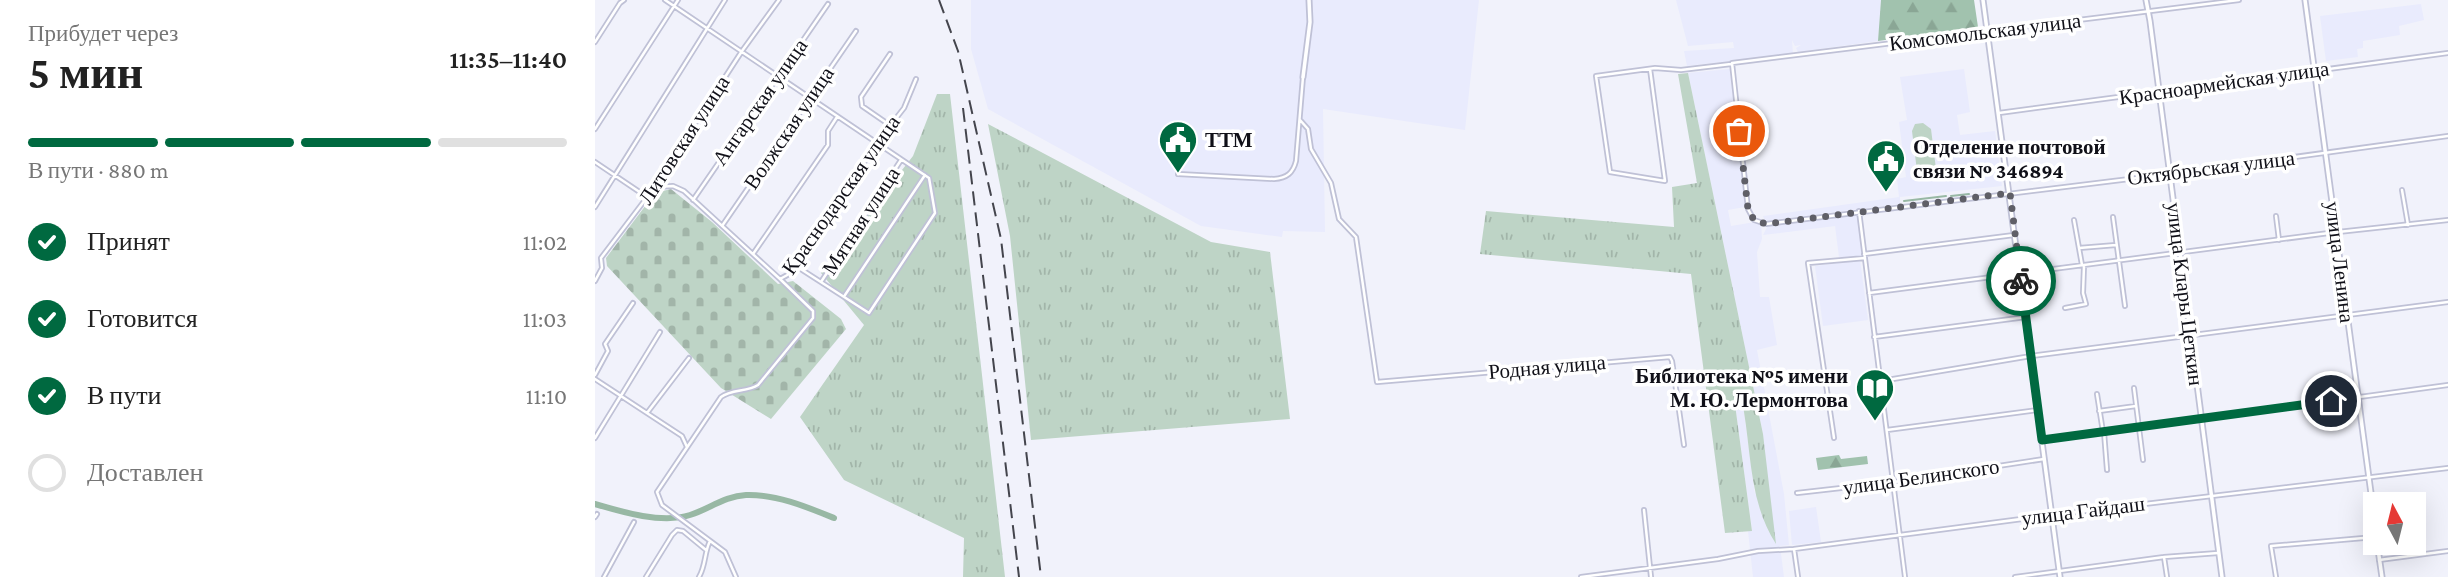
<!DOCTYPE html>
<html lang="ru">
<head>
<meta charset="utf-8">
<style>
  :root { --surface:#fff; --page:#f2f2f2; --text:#222; --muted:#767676; --line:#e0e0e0; --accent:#006940 }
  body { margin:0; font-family:"Crimson Pro",serif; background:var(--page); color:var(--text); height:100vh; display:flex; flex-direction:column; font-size:26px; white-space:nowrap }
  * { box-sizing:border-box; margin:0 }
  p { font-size:23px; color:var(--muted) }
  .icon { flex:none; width:38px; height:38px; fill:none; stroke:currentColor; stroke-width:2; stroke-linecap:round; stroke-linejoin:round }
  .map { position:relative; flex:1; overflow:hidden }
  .details { display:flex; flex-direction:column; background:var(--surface); width:595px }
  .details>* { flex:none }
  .needle { width:46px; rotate:353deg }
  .buttons { position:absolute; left:1768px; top:492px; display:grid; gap:14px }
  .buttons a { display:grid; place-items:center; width:63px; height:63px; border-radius:0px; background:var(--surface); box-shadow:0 7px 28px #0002; font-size:35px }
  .pin { position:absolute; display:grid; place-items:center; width:60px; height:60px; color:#fff; margin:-30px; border:4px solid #fff; border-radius:50%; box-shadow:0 2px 7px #0007 }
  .courier { position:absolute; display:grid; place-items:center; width:70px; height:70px; margin:-35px; border:5px solid #006940; border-radius:50%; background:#fff; color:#222; box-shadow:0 2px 9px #0007 }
  .overview em { font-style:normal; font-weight:600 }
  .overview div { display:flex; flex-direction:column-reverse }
  .overview { display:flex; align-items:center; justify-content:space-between; height:119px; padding:0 28px }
  h1 { font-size:46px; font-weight:600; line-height:52px }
  .bar { display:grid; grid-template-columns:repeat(4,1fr); gap:10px 7px; align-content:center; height:84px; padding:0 28px }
  .bar i { height:9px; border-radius:5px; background:var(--line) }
  .bar .on { background:var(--accent) }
  .bar p { grid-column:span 4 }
  ol { padding:0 28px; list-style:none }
  li { display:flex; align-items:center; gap:21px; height:77px }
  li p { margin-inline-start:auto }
  li .icon { padding:7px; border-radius:50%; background:var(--accent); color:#fff; stroke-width:4 }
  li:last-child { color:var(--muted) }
  li i { width:38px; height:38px; border:4px solid var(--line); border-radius:50% }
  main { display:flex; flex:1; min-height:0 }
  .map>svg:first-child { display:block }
  .built { fill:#e9ebfd }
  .grass { fill:url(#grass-tufts) }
  .forest { fill:url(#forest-firs) }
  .cemetery { fill:url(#cemetery-stones) }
  .park { fill:#bed4c6 }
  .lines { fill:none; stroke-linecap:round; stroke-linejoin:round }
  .stream { stroke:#98b8a4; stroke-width:2 }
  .river { stroke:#98b8a4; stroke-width:6 }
  .street-casing { stroke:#bfc1d6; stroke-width:6 }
  .secondary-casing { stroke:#bfc1d6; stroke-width:7 }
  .street { stroke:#fff; stroke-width:2.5 }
  .secondary { stroke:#fff; stroke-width:3.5 }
  .rail { stroke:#44454d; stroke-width:2; stroke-dasharray:14 7; stroke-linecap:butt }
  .done { stroke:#5f5f67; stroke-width:7; stroke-dasharray:0 12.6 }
  .route { stroke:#006940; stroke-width:9 }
  .labels { text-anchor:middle; stroke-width:7; stroke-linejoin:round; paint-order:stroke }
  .street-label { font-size:21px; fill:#101018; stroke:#fff }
  .poi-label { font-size:21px; font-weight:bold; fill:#101018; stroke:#fff; text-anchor:start }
</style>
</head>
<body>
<main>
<section class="details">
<div class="overview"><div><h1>5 мин</h1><p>Прибудет через</p></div><em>11:35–11:40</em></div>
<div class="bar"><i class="on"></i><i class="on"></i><i class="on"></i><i></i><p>В пути · 880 m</p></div>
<ol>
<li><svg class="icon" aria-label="check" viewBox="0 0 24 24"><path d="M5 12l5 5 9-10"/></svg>Принят<p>11:02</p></li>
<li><svg class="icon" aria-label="check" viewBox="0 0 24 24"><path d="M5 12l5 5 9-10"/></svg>Готовится<p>11:03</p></li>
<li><svg class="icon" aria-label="check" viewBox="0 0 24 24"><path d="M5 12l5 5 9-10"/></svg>В пути<p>11:10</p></li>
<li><i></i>Доставлен</li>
</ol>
</section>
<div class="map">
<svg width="1853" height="577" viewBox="0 0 1853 577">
  <defs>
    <pattern id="grass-tufts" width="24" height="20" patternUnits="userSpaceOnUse" patternTransform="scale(1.75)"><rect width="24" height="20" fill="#bed4c6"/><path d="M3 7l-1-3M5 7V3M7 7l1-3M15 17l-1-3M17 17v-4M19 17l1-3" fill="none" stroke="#a2b5a9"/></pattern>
    <pattern id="forest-firs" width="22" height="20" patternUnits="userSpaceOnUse" patternTransform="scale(1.75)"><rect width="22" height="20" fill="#a1c2ae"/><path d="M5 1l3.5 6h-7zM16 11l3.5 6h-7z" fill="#8aa695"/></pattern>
    <pattern id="cemetery-stones" width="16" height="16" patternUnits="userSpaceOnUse" patternTransform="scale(1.75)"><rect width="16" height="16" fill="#bed4c6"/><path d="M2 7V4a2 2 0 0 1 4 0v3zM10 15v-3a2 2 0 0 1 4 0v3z" fill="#a2b5a9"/></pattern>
  </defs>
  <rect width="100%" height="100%" fill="#f1f2fb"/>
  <path class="built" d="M376,0H884L870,130L728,109L730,232L688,231L687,237L606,226L393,109L376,49Z
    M1081,0H1286L1283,41L1203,52L1201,48L1206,45L1200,46L1197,40L1198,54L1092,66L1089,51L1139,48L1138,42L1093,46Z
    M1826,4L1829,20L1804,26L1805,35L1768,41V48L1762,49L1763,57L1731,61L1725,16Z
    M1135,69L1150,207L1133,210L1136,226L1166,221L1167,239L1162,252L1165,297H1174L1182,345L1162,350L1189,494L1194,545L1185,546L1189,577H1158L1153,531L1157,530L1139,397L1147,396L1160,495L1168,434L1093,73Z
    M1369,69L1375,112L1362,115L1365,135L1400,131L1407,186L1305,197V204L1170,221L1168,216L1304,197L1302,179L1311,177L1304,122L1312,120L1305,77Z
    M1262,213L1267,257H1244L1240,226L1168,235L1173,225Z
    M1265,260L1273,320L1228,326L1220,266Z
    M1221,507L1226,542L1197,545L1194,511Z"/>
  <path class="grass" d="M1093,73L1168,434L1181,544C1152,499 1157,446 1146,396L1139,397L1157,531L1130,533L1096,274L885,254L891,211L1079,227L1077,187L1102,183L1083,74Z
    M342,94H355L410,577H368L369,538L249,480L205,417L269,325L226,273L318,156Z
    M393,124L616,242L675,252L695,419L436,440L415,236Z"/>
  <path class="forest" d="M1286,0H1379L1383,27L1283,41Z
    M1244,455L1246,459L1272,456L1273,464L1223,470L1221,458Z"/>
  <path class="cemetery" d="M76,189L117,222L183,284L198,281L246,319L251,329L176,419L126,388L12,266L11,258L60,193Z"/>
  <path class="park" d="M1328,123L1336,129L1341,169L1337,175L1331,177L1322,171L1317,131L1320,124Z"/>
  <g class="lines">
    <path class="stream" d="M1356,196L1374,194
      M1309,201L1351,196"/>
    <path class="river" d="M0,504C27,512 67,524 95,515C114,509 130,496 151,495C181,494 212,507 239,518"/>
    <g class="street-casing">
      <path id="street" d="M70,0L334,178L340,213L274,313L201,266
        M1644,0L1137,63L1153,209L1159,220L1171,224L1575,174L1853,136
        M0,42L25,3L29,0
        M295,54L266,97L267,106L296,126
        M1055,69L1070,181L1015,172L1001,76L1060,68L1086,70L1136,64
        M1404,113L1853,53
        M705,120L713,129L716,149L736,183L744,219L761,237L782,382L1075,357L1077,361L1089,445
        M0,129L83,0
        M0,162L52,197L61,187L78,186L89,191L185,279L218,311V318L163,385C152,392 136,389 126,397L62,492L67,505L130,552L141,577
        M583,174L679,179C692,178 698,173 701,161L708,77
        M58,188L147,51L184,0
        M1807,190L1813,225
        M98,200L233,4
        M0,207L130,0
        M1264,211L1310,577
        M1681,216L1684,240
        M1518,217L1530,306
        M1479,220L1487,265
        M127,226L261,31
        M1484,248L1521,245
        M158,254L233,145V131L242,117
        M1269,254L1419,235
        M185,279L196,273L213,250L281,144L309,108L321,79
        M0,281L7,268L6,258L53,196
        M226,282L306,160
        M1274,293L1734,233L1853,220
        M250,295L330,175
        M1470,308L1491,304L1488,293L1489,266
        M1279,337L1431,317
        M0,375L13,351L10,344L38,303
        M0,379L87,436L92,447
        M1286,381L1436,356L1853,302
        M1539,388L1548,460
        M1502,394L1508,432
        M1504,411L1541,406
        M52,413L94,358
        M1292,430L1443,410
        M1509,432L1512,470
        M0,438L65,332
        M1239,438L1213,263L1270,258
        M1447,440L1853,385
        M1202,493L1299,482L1449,459
        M1049,510L1056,577
        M0,517L2,514
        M1199,549L1203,577
        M1569,557L1572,577
        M1784,560L1853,551
        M9,577L39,522
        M51,577L77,535L82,530L88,531L111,550
        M104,577C111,565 109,553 115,541
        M986,577L1123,559L1163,551L1199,549L1457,515L1853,468
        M1420,577L1569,557L1623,553
        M1681,577L1676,546L1780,537"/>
    </g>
    <g class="secondary-casing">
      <path id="secondary" d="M1388,0L1465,577
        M1551,0L1555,21L1627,577
        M1710,0L1780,523
        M708,77L715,22L714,0
        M1782,542L1787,577"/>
    </g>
    <use href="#street" class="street"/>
    <use href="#secondary" class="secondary"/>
    <path class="rail" d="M344,0L363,51L406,239L446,577
      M368,108L424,577"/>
  </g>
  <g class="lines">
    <path class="done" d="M1144,131L1153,209L1159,220L1171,224L1415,193L1426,281"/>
    <path class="route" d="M1426,281L1447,440L1736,401"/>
  </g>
  <defs>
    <g id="civic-pin" transform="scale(2.0125)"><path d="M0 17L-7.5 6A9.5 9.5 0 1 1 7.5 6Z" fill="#006940" stroke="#fff"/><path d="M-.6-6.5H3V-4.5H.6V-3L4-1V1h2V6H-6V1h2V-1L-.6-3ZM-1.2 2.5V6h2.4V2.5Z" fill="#fff"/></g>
    <g id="library-pin" transform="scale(2.0125)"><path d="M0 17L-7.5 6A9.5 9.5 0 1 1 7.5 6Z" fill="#006940" stroke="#fff"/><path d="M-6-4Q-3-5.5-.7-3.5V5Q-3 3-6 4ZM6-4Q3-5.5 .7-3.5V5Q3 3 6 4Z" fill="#fff"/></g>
  </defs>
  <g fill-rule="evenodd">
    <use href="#civic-pin" x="583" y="140"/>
    <use href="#civic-pin" x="1291" y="159"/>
    <use href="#library-pin" x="1280" y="388"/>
  </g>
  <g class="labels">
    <g class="street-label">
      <text transform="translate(1390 32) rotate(-7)" y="7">Комсомольская улица</text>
      <text transform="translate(1629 83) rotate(-8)" y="7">Красноармейская улица</text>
      <text transform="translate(165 102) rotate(-55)" y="7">Ангарская улица</text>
      <text transform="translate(194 128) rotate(-56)" y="7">Волжская улица</text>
      <text transform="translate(89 140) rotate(-57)" y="7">Литовская улица</text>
      <text transform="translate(1616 168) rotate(-7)" y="7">Октябрьская улица</text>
      <text transform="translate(246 195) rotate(-55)" y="7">Краснодарская улица</text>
      <text transform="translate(266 221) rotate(-57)" y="7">Мятная улица</text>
      <text transform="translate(1745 262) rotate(83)" y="7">улица Ленина</text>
      <text transform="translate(1590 294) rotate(83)" y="7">улица Клары Цеткин</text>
      <text transform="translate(952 367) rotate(-5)" y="7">Родная улица</text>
      <text transform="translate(1326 477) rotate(-8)" y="7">улица Белинского</text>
      <text transform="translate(1488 511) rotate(-7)" y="7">улица Гайдаш</text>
    </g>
    <g class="poi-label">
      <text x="610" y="147">ТТМ</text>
      <text x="1318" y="154">Отделение почтовой<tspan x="1318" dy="24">связи № 346894</tspan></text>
      <text x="1253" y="383" text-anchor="end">Библиотека №5 имени<tspan x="1253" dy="24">М. Ю. Лермонтова</tspan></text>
    </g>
  </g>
</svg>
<div class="buttons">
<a><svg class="needle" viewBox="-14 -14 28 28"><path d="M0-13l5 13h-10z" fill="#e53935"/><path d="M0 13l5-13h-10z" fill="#767676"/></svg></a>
</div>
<div class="pin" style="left:1144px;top:131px;background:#ea580c"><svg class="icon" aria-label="bag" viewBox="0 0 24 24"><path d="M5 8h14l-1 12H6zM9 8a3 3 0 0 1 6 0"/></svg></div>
<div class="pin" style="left:1736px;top:401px;background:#1f2937"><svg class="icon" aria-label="home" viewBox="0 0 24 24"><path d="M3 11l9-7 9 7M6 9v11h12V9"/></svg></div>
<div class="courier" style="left:1426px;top:281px"><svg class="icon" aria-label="bike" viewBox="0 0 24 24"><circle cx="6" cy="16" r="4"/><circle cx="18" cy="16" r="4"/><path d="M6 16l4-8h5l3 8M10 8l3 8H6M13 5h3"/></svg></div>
</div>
</main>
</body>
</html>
